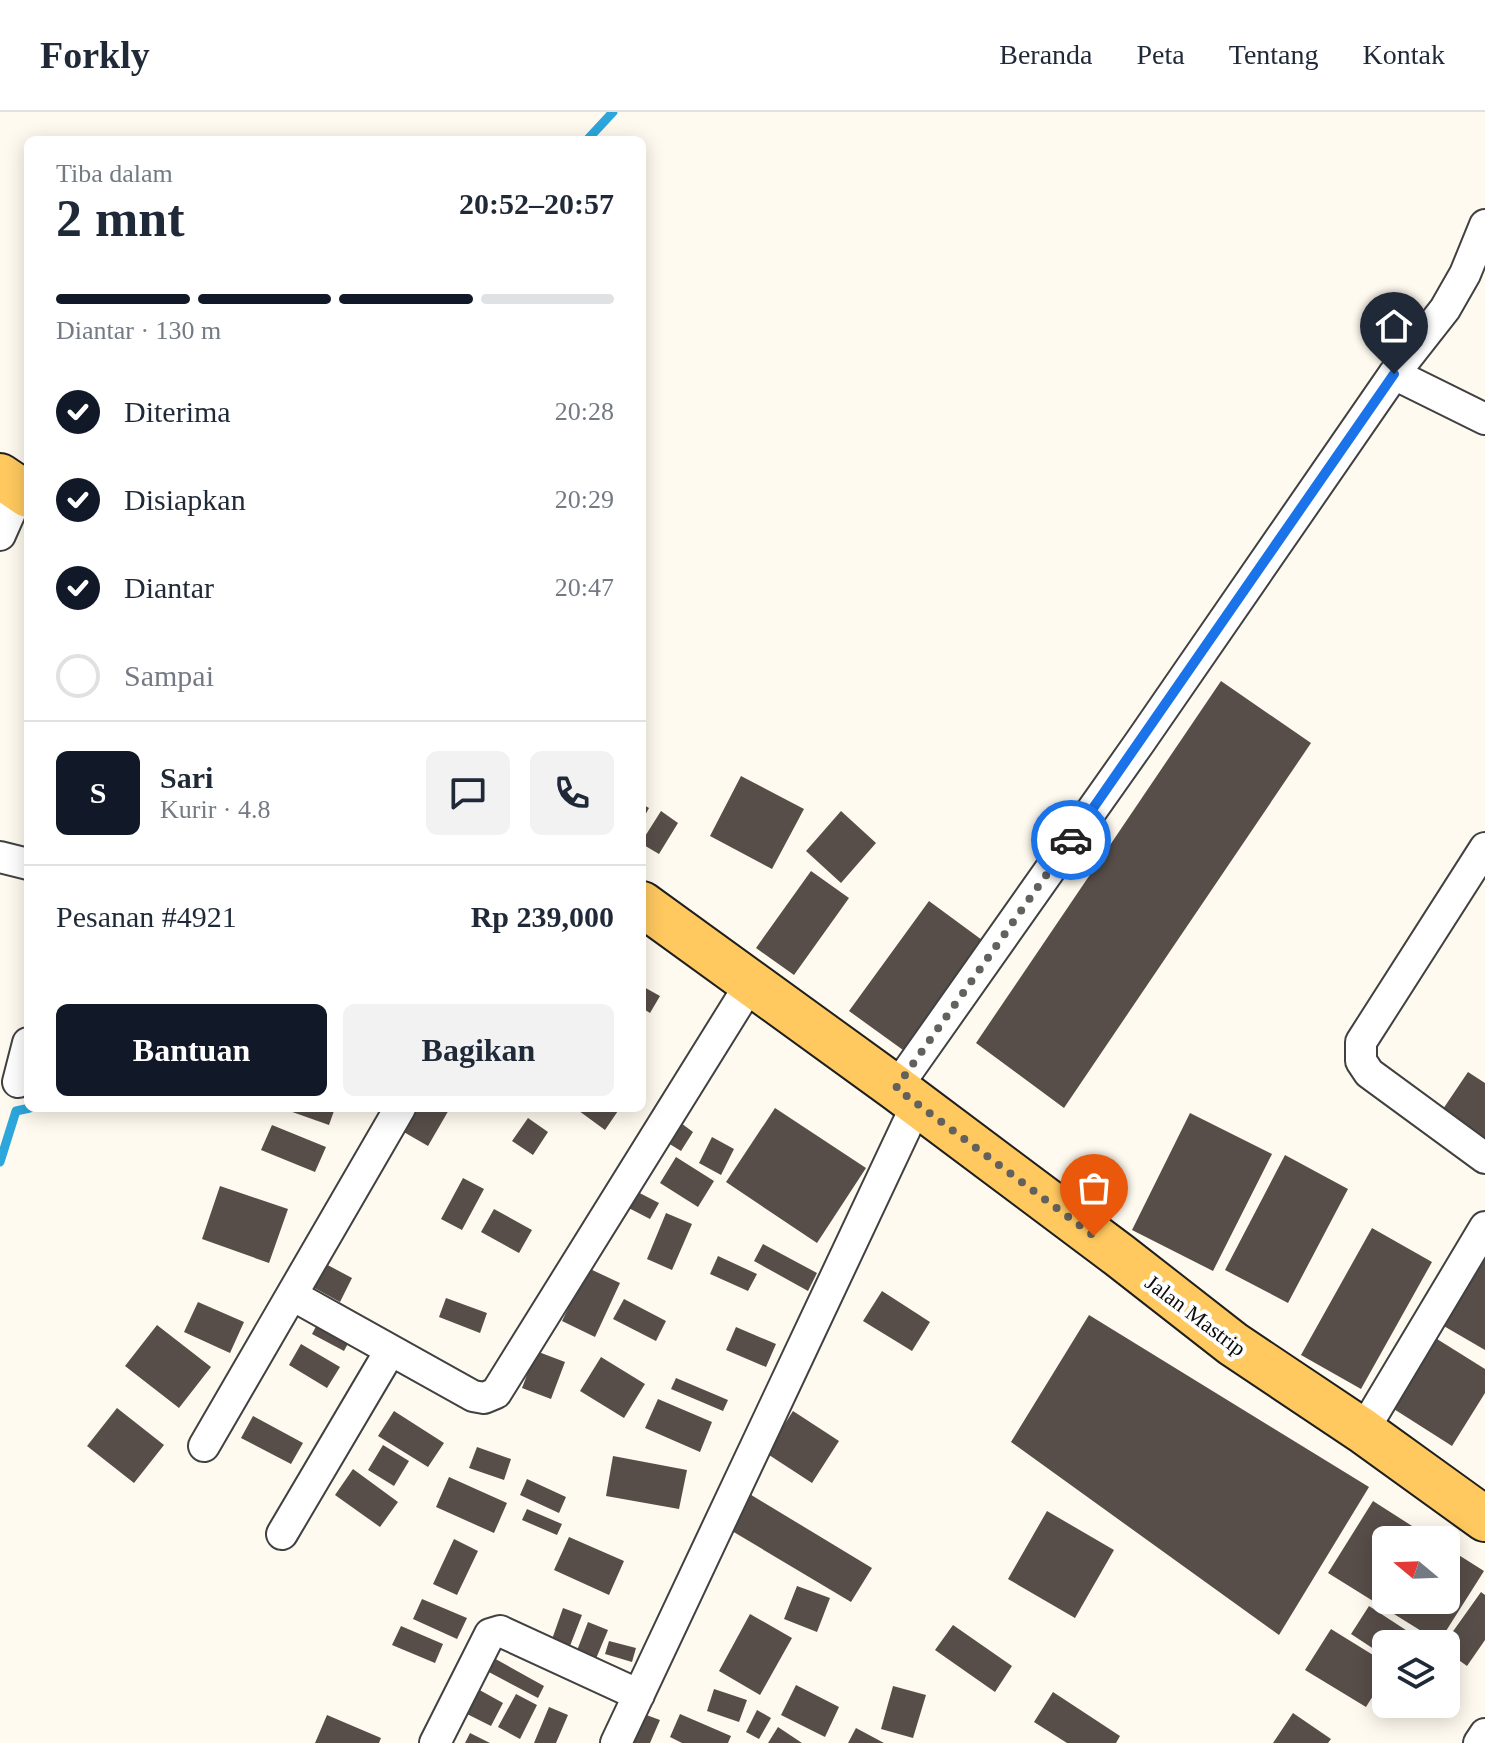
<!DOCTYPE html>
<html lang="id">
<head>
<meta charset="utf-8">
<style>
  :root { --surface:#fff; --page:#f2f2f3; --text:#1f2937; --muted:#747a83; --line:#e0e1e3; --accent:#111827 }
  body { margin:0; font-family:Georgia,serif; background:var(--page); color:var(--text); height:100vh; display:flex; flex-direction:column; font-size:30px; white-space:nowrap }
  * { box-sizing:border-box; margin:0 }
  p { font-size:26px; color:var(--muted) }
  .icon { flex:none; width:44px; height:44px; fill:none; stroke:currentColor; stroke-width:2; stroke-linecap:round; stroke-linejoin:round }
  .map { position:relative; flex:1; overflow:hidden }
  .drawer { position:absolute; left:24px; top:24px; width:622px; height:976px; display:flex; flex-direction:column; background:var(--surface); border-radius:12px; box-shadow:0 4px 20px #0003 }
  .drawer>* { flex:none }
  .needle { width:52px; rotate:289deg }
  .tools { position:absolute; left:1372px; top:1414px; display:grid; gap:16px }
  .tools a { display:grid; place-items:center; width:88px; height:88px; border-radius:12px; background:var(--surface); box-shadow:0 4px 20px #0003; font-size:40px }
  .pin { position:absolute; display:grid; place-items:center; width:68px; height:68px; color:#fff; margin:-82px -34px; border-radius:50% 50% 50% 0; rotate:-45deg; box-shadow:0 0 8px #0007 }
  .pin .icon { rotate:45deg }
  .courier { position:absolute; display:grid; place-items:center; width:80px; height:80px; margin:-40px; border:6px solid #1a73e8; border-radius:50%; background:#fff; color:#222; box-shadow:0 2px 10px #0007 }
  .headline em { font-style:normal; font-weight:800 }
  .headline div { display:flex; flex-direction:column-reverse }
  .headline { display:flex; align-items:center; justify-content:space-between; height:136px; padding:0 32px }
  h1 { font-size:52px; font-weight:800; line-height:60px }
  .bar { display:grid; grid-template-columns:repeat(4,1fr); gap:12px 8px; align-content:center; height:96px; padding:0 32px }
  .bar i { height:10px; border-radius:6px; background:var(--line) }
  .bar .active { background:var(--accent) }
  .bar p { grid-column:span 4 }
  .line { display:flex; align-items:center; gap:20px; padding:0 32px; border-top:2px solid var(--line) }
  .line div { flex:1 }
  .round { display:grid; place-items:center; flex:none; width:84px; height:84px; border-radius:12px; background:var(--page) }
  ol { padding:0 32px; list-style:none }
  li { display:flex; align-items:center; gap:24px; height:88px }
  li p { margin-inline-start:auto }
  li .icon { padding:8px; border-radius:50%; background:var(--accent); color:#fff; stroke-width:4 }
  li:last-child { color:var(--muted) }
  li i { width:44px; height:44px; border:4px solid var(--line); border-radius:50% }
  .primary-button { display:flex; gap:16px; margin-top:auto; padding:16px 32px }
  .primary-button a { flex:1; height:92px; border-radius:12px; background:var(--accent); color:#fff; font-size:32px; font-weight:800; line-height:92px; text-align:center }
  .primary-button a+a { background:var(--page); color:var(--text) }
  header { display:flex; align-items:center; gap:48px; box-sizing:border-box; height:112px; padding:0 40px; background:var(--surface); border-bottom:2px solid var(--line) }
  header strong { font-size:38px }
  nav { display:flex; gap:44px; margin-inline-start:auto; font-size:28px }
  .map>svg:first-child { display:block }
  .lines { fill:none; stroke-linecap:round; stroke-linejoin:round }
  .stream { stroke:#2da6dc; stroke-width:9 }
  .building { fill:#584e49 }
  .street-casing { stroke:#414141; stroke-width:34 }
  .primary-casing { stroke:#1f1f1f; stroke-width:48 }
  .street { stroke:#fff; stroke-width:30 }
  .primary { stroke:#ffc95f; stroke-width:44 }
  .done { stroke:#62615d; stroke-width:8; stroke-dasharray:0 14.4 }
  .route { stroke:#1a73e8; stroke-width:10 }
  .labels { text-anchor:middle; stroke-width:8; stroke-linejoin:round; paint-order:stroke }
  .street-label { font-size:22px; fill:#0e0e0e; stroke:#fff }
</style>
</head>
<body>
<header>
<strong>Forkly</strong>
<nav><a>Beranda</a><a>Peta</a><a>Tentang</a><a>Kontak</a></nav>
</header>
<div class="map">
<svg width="1485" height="1631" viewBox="0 0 1485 1631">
  <rect width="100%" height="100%" fill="#fffaef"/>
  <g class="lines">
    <path class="stream" d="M587,28L613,0
      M0,1050L16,999L30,996"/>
  </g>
  <path class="building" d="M1221,569L1311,631L1064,996L976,931Z
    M741,664L804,697L772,757L710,724Z
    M642,692L649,696L642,709Z
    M661,699L678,711L659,742L642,732V729Z
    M841,699L876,731L841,771L806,739Z
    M811,759L849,786L794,863L756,836Z
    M929,789L982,828L903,938L849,899Z
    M642,874L660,884L650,901L642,896Z
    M1468,960L1485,971V1026L1443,997Z
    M281,996H335L329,1013Z
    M415,996H450L428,1034L402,1019Z
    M575,996H620L605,1018Z
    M775,996L866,1056L817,1131L726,1070Z
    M1190,1001L1272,1042L1213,1159L1132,1118Z
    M528,1006L548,1020L533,1043L512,1029Z
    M681,1011L693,1020L681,1039L668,1031Z
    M272,1013L326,1035L315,1060L261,1038Z
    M712,1025L734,1037L721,1063L699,1051Z
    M1285,1043L1348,1077L1288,1191L1225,1158Z
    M676,1045L714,1069L698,1095L660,1071Z
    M463,1066L484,1077L462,1118L441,1107Z
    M220,1074L288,1097L269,1151L202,1127Z
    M628,1075L659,1091L650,1107L619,1091Z
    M494,1097L532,1118L519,1141L481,1120Z
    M666,1101L692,1112L672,1158L647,1147Z
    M1372,1116L1432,1150L1361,1277L1301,1243Z
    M763,1132L817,1161L808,1179L754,1149Z
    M1485,1138V1238L1442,1213Z
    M718,1144L757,1162L748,1179L710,1162Z
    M322,1150L352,1166L340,1190L309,1173Z
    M588,1156L620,1171L595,1225L562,1209Z
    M882,1179L930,1210L912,1239L863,1209Z
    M446,1186L487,1201L480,1221L439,1205Z
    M624,1187L666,1209L656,1229L613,1207Z
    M198,1190L244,1210L230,1241L184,1220Z
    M1089,1203L1369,1375L1279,1523L1011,1330Z
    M321,1205L353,1222L344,1239L312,1222Z
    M157,1213L211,1255L179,1296L125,1254Z
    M736,1215L776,1232L766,1255L726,1238Z
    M1429,1222L1485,1257V1281L1452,1334L1386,1292Z
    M301,1232L340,1255L327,1276L289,1253Z
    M536,1239L565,1250L551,1287L522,1276Z
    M601,1245L645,1272L624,1306L580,1279Z
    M676,1266L728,1288L723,1299L671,1277Z
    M658,1287L712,1310L700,1340L645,1316Z
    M117,1296L164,1333L134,1371L87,1334Z
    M394,1299L444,1331L428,1355L378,1324Z
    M793,1299L839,1329L812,1371L766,1341Z
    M253,1304L303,1331L291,1352L241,1326Z
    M383,1333L409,1349L394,1374L368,1358Z
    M477,1335L511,1347L504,1368L469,1356Z
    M613,1344L687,1358L679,1397L606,1384Z
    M353,1357L398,1390L380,1415L335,1383Z
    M449,1365L507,1391L494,1421L436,1395Z
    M527,1367L566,1385L559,1401L520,1383Z
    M748,1381L872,1456L851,1490L727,1416Z
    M1373,1389L1434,1428H1386V1488H1446V1435L1484,1459L1439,1530L1328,1461Z
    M527,1397L562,1412L557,1423L522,1408Z
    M1047,1399L1114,1438L1075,1506L1008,1467Z
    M569,1425L624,1449L609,1483L554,1458Z
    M454,1427L478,1439L457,1483L433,1472Z
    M797,1474L830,1486L817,1520L784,1507Z
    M1481,1480L1485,1483V1528L1467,1554L1446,1539V1532H1444Z
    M422,1487L467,1506L457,1527L413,1507Z
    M1369,1494L1412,1522L1406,1532H1386V1545L1351,1522Z
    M563,1496L582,1503L568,1539L550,1533Z
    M750,1502L792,1526L760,1583L719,1559Z
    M588,1510L608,1518L595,1549L576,1541Z
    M953,1513L1012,1554L995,1580L935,1538Z
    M401,1514L443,1532L435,1551L392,1533Z
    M1331,1517L1386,1551V1563L1366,1595L1305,1558Z
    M609,1529L636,1536L632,1550L605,1542Z
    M492,1545L544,1574L538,1586L485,1558Z
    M796,1573L839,1595L825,1625L781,1603Z
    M893,1574L926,1583L913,1626L881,1617Z
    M476,1576L503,1591L491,1614L463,1600Z
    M714,1577L747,1588L739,1610L707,1599Z
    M1053,1580L1120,1624L1116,1631H1067L1034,1610Z
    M516,1582L537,1593L520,1627L498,1615Z
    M549,1595L568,1603L556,1631H534Z
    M757,1598L771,1606L759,1627L746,1620Z
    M641,1601L660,1608L650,1631H629Z
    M1293,1601L1331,1627L1328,1631H1273Z
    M680,1602L731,1624L728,1631H682L670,1625Z
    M327,1603L381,1626L379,1631H315Z
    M778,1615L802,1631H768Z
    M856,1616L884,1631H848Z
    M470,1621L490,1631H465Z"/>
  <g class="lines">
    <g class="street-casing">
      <path id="street" d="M1394,262L1485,307
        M0,423L20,378
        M1485,736L1361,930V949L1369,961L1485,1046
        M0,745L28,752
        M18,970L28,931
        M896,976L1140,630L1394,262L1445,197L1465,162L1485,113
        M292,1183L473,1284L484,1286L496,1281L751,871
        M1363,1319L1485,1115
        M204,1334L400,996
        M282,1422L390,1239
        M435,1631L490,1522L500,1519L639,1583
        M616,1631L917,992
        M1479,1631L1485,1622"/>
    </g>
    <g class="primary-casing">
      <path id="primary" d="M0,364L28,383
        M642,792L896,976L1119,1143L1233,1232L1363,1319L1485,1407"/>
    </g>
    <use href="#street" class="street"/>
    <use href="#primary" class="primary"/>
  </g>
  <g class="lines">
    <path class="done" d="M1071,728L896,976L1094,1124"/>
    <path class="route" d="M1071,728L1394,262"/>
  </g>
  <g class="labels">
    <g class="street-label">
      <text transform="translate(1196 1203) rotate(37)" y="8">Jalan Mastrip</text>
    </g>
  </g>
</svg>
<div class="tools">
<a><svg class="needle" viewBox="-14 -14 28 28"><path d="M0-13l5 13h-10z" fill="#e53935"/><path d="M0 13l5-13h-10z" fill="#747a83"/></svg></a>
<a><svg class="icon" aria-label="layers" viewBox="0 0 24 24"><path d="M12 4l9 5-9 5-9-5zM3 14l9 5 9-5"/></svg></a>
</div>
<div class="pin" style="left:1094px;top:1124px;background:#ea580c"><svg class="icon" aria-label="bag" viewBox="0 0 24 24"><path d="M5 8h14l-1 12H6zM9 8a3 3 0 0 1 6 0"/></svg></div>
<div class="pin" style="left:1394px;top:262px;background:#1f2937"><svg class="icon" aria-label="home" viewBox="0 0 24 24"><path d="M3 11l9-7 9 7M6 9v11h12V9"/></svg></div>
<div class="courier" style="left:1071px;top:728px"><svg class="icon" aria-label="car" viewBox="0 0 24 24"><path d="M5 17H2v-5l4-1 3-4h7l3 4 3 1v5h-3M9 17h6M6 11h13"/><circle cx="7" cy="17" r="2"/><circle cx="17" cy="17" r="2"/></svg></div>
<section class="drawer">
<div class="headline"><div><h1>2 mnt</h1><p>Tiba dalam</p></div><em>20:52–20:57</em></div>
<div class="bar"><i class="active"></i><i class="active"></i><i class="active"></i><i></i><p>Diantar · 130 m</p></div>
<ol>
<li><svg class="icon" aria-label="check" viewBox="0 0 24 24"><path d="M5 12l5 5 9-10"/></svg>Diterima<p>20:28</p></li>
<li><svg class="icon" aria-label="check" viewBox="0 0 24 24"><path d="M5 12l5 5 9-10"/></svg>Disiapkan<p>20:29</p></li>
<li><svg class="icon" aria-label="check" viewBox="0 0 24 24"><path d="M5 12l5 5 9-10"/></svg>Diantar<p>20:47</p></li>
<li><i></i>Sampai</li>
</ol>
<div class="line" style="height:144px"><b class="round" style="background:var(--accent);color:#fff">S</b><div><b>Sari</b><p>Kurir · 4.8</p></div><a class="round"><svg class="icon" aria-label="chat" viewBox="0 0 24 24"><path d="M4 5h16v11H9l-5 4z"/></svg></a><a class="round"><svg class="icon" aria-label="phone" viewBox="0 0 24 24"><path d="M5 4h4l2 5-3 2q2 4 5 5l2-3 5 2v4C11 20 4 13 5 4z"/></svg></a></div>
<div class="line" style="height:104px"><div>Pesanan #4921</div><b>Rp 239,000</b></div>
<div class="primary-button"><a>Bantuan</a><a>Bagikan</a></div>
</section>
</div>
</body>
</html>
